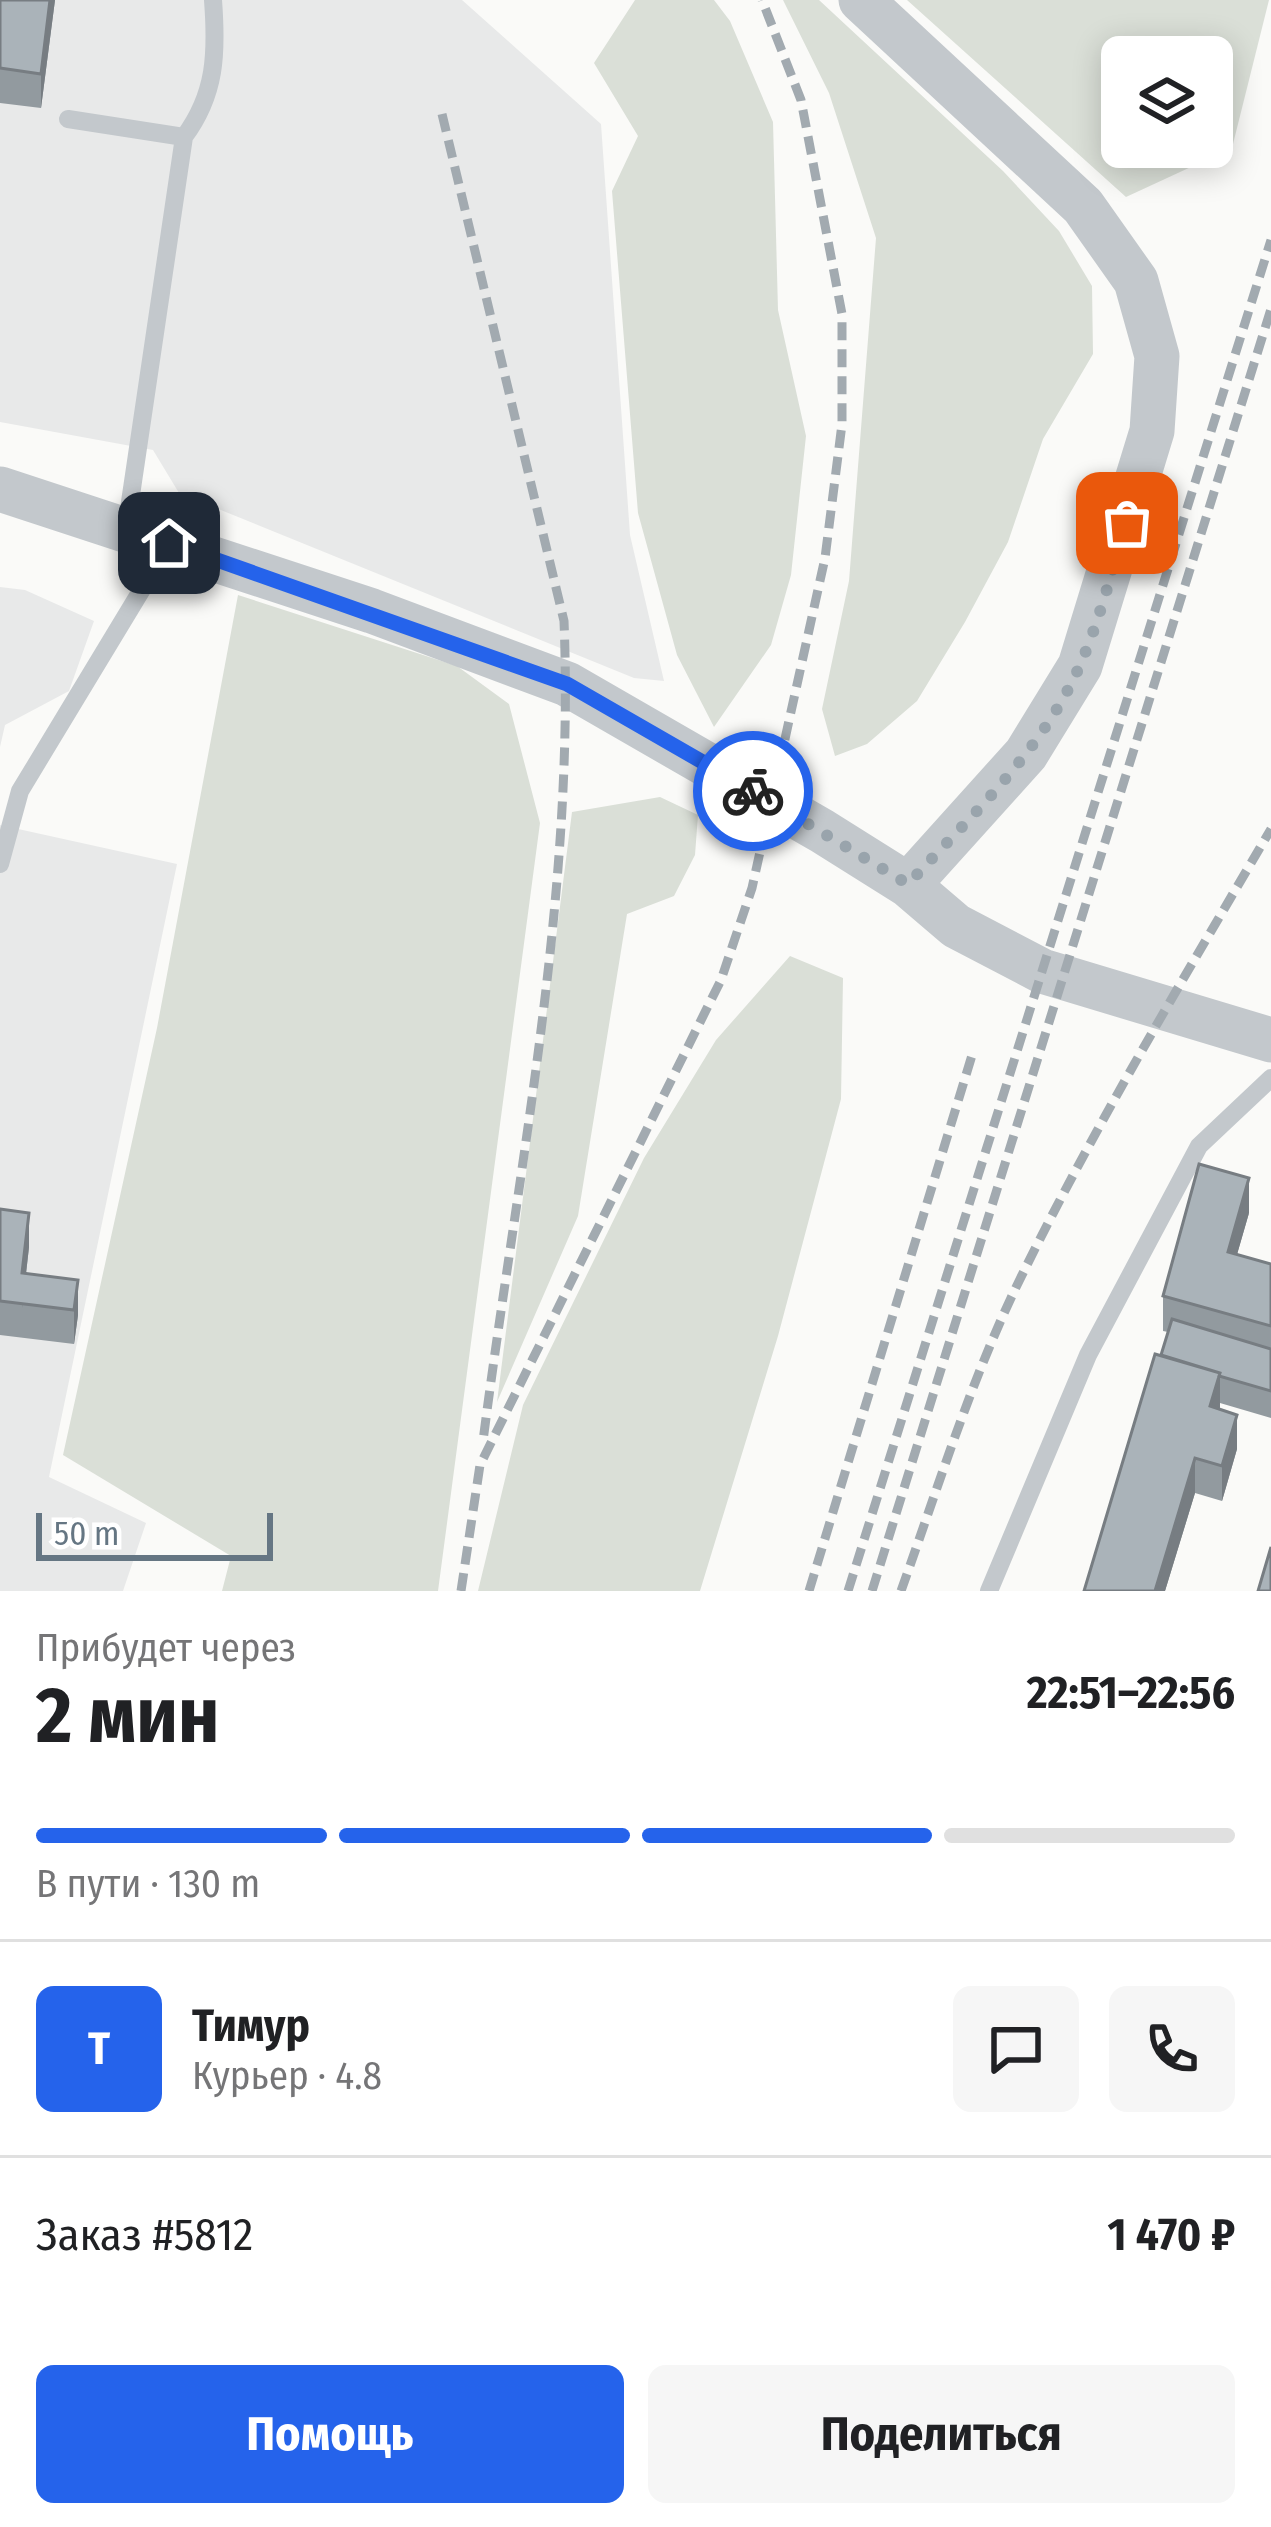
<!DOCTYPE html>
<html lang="ru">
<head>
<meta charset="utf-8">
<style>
  :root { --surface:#fff; --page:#f6f6f6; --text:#202124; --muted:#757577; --line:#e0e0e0; --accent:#2563eb }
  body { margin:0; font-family:"Fira Sans Condensed",sans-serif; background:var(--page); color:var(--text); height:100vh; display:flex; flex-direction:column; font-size:45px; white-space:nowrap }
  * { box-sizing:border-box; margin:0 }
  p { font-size:39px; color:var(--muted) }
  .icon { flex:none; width:66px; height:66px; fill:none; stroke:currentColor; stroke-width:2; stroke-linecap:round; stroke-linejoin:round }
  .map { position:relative; height:1591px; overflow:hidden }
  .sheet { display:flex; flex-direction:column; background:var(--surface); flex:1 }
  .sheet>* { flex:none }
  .controls { position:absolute; left:1101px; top:36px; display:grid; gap:24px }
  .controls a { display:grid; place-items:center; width:132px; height:132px; border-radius:18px; background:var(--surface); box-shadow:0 6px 30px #0003; font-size:60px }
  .scale { position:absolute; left:36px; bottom:30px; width:237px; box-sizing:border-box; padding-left:12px; border:6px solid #657683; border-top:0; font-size:33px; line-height:42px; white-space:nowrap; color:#657683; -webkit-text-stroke:9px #fff; paint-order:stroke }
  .pin { position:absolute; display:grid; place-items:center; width:102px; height:102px; color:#fff; margin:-51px; border-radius:24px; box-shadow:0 6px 18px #0006 }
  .courier { position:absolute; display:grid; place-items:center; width:120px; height:120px; margin:-60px; border:9px solid #2563eb; border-radius:50%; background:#fff; color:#222; box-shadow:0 3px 15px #0007 }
  .head em { font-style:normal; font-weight:700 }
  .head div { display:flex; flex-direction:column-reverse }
  .head { display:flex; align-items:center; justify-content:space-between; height:204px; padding:0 36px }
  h1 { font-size:78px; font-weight:700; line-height:90px }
  .bar { display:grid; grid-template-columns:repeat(4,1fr); gap:18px 12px; align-content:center; height:144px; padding:0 36px }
  .bar i { height:15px; border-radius:9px; background:var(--line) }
  .bar .on { background:var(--accent) }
  .bar p { grid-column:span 4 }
  .line { display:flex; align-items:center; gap:30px; padding:0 36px; border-top:3px solid var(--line) }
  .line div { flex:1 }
  .round { display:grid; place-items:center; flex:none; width:126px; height:126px; border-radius:18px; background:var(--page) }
  .cta { display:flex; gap:24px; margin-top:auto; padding:24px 36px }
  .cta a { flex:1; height:138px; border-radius:18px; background:var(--accent); color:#fff; font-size:48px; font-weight:700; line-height:138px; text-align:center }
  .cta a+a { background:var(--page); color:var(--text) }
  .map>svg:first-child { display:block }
  .built { fill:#e8e9e9 }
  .green { fill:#dadfd7; fill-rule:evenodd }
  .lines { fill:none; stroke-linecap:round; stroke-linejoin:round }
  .service { stroke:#c3c8cc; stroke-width:18 }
  .tertiary { stroke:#c3c8cc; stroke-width:45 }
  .rail { stroke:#a2aab0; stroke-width:9; stroke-dasharray:18 9; stroke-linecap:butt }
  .wall { fill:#929a9f }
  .shaded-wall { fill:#777d82 }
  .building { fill:#aab3b9; stroke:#777d82; stroke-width:3 }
  .done { stroke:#99a4ac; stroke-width:12; stroke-dasharray:0 21.6 }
  .route { stroke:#2563eb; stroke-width:15 }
</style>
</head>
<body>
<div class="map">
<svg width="1271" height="1591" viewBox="0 0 1271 1591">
  <rect width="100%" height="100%" fill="#fafaf8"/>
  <path class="built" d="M0,0H462L601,124L630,535L664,681L634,678L179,493L153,450L0,422Z
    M0,587L25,590L94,621L69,691L5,725L0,747Z
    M0,825L177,864L49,1477L146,1523L123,1591H0Z"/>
  <path class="green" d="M635,0H714L730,21L773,122L778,310L806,436L791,575L771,645L714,727L677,655L638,513L612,191L638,136L594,63Z
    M783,0H819L1003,171L1059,231L1092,286L1093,354L1043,439L1008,542L965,622L917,701L867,744L835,756L822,709L849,581L876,238L829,93Z
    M907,0H1269L1232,148L1126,197ZM1122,57H1212V147H1122Z
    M238,595L457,666L509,704L540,823L438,1591H222L231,1556L63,1455L157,1028Z
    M660,797L698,815L695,855L674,896L627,914L578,1216L497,1402L572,812Z
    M790,956L843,978L841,1099L778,1336L700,1591H478L523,1405L644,1158L716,1040Z"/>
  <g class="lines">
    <path class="service" d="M68,119L184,137
      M126,529L184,137C216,94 217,53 213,0
      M0,864L20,791L167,548
      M989,1591L1088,1355L1199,1146L1271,1078"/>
    <path class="tertiary" d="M861,0L1083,206L1136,281L1157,356L1152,431L1080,666L1026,754L908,885
      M0,489L372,611L567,684L822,831L908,885L956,926L1042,971L1271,1040"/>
    <path class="rail" d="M442,114L564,621C575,897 518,1169 483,1441
      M461,1591L480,1465L721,980L752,888L825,558L842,424V314L801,100L762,0
      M809,1591L973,1052
      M848,1591L1271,240
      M872,1591L1271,309
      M901,1591C939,1485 972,1376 1022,1275C1097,1122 1185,976 1271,829"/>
  </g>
  <path class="wall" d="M0,0H55L41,108L0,103Z
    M0,1209L29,1247L26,1274L78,1280V1315L74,1344L0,1335Z
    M1249,1213L1237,1254L1271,1264V1418L1220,1403V1409L1237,1449L1222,1501L1195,1493L1165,1591H1084L1168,1332L1163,1331V1296Z"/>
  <path class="shaded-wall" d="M50,0H55L41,108V74Z
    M1249,1178V1213L1228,1286V1252Z
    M29,1213V1247L22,1308V1273Z
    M78,1280V1315L74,1344V1310Z
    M1220,1373V1407L1210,1441V1406Z
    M1237,1415V1449L1222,1501V1466Z
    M1195,1458V1493L1165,1591H1155Z"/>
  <path class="building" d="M0,0H50L41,74L0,68Z
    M1199,1164L1249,1178L1228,1252L1271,1264V1326L1163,1296Z
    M0,1209L29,1213L22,1273L78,1280L74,1310L0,1301Z
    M1172,1319L1271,1349V1391L1219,1376L1220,1373L1161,1355Z
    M1155,1354L1220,1373L1210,1406L1237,1415L1222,1466L1195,1458L1155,1591H1084Z
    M1271,1547V1591H1258Z"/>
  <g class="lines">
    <path class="done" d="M753,791L908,884C970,817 1043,750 1080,665C1100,620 1112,569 1127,523"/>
    <path class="route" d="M169,543L567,684L753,791"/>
  </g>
</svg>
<div class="controls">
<a><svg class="icon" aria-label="layers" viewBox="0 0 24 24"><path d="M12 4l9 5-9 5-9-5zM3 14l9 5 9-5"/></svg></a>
</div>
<div class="scale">50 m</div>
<div class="pin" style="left:1127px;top:523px;background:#ea580c"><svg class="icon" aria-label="bag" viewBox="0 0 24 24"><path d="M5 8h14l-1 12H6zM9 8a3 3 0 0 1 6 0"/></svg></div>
<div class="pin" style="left:169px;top:543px;background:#1f2937"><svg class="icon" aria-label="home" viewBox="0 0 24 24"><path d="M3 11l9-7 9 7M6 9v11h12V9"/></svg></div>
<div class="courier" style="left:753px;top:791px"><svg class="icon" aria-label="bike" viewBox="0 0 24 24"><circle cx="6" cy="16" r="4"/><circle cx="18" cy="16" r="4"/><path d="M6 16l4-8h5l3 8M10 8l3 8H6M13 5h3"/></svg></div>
</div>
<section class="sheet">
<div class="head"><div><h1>2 мин</h1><p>Прибудет через</p></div><em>22:51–22:56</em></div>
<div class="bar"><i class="on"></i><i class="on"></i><i class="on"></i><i></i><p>В пути · 130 m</p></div>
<div class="line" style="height:216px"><b class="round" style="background:var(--accent);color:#fff">Т</b><div><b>Тимур</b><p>Курьер · 4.8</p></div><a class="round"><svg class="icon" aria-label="chat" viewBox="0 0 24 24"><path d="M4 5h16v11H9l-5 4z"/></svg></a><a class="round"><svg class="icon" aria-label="phone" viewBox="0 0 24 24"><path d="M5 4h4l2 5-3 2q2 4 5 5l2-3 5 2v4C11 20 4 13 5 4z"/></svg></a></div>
<div class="line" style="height:156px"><div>Заказ #5812</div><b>1 470 ₽</b></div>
<div class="cta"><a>Помощь</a><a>Поделиться</a></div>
</section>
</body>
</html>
